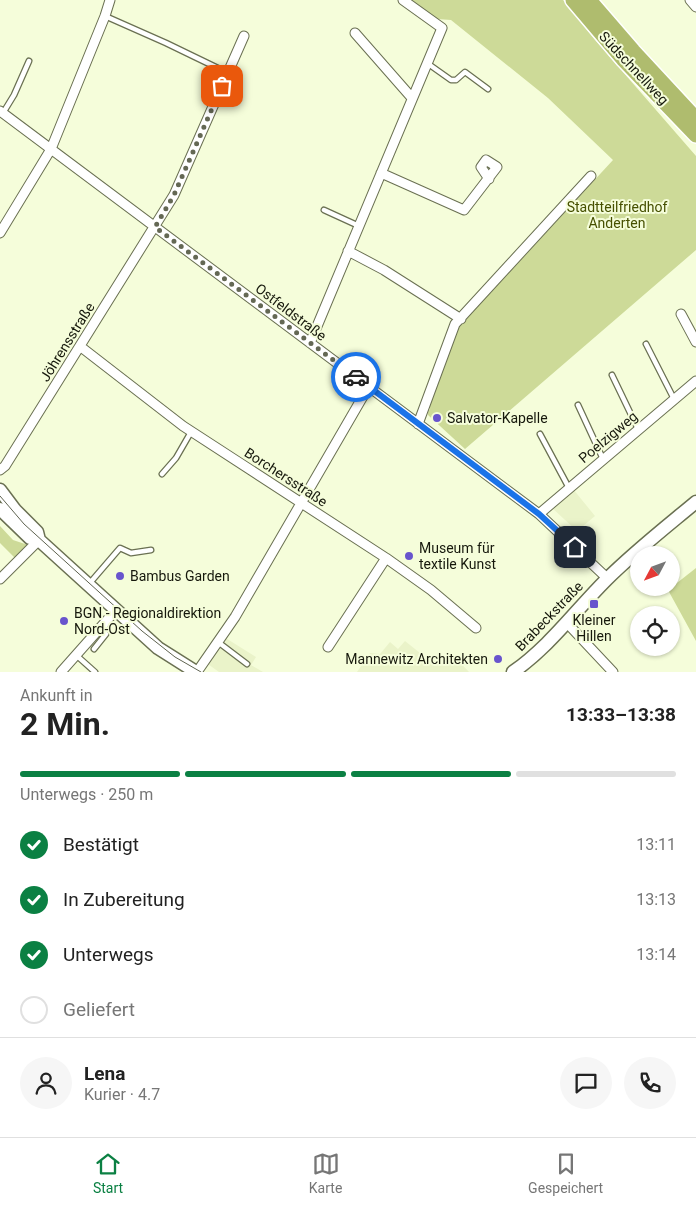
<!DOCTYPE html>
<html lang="de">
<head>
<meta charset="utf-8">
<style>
  :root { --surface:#fff; --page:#f6f6f6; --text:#222; --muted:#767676; --line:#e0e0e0; --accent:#0b8043 }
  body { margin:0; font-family:Roboto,sans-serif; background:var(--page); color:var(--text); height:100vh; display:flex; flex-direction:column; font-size:19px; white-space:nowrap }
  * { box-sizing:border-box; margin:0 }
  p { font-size:16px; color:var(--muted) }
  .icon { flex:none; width:28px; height:28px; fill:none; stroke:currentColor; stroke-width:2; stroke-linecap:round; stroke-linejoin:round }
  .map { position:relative; height:672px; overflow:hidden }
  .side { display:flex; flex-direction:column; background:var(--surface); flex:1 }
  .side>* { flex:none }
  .needle { width:32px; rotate:229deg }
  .buttons { position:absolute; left:630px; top:546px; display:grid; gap:10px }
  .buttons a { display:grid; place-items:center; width:50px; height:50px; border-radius:50%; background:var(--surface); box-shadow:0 1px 4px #0004; font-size:25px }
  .pin { position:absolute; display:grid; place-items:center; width:42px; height:42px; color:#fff; margin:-21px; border-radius:10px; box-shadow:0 2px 8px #0006 }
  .courier { position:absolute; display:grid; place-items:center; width:50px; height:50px; margin:-25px; border:4px solid #1a73e8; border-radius:50%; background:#fff; color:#222; box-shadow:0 1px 6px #0007 }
  .summary em { font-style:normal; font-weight:700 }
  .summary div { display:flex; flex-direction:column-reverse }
  .summary { display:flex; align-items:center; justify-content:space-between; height:85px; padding:0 20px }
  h1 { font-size:32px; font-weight:700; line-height:38px }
  .bar { display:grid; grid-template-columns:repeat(4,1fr); gap:8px 5px; align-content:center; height:60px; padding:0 20px }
  .bar i { height:6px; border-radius:4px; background:var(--line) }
  .bar .selected { background:var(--accent) }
  .bar p { grid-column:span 4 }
  .line { display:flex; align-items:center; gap:12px; padding:0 20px; border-top:1px solid var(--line) }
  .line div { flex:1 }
  .round { display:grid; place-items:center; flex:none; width:52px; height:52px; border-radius:26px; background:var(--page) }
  ol { padding:0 20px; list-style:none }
  li { display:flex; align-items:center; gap:15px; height:55px }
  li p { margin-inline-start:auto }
  li .icon { padding:5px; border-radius:50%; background:var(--accent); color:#fff; stroke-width:4 }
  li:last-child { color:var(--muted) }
  li i { width:28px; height:28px; border:2px solid var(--line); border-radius:50% }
  .dock { display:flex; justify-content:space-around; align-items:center; height:70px; border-top:1px solid var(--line); background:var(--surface); font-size:14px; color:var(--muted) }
  .dock a { display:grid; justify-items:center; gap:2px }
  .dock .selected { color:var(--accent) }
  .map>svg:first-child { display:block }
  .built { fill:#eaf3c9 }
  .green { fill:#cdda98 }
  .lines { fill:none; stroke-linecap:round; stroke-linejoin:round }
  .service-casing { stroke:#6a7052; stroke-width:7 }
  .minor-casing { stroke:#6a7052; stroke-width:11 }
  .secondary-casing { stroke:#6a7052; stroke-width:15 }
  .trunk-casing { stroke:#fff; stroke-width:18 }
  .service { stroke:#fff; stroke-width:4.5 }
  .minor { stroke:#fff; stroke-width:9 }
  .secondary { stroke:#fff; stroke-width:12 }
  .trunk { stroke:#afbc6e; stroke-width:15 }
  .tram { stroke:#5f6350; stroke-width:1 }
  .done { stroke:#646854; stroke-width:5; stroke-dasharray:0 9 }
  .route { stroke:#1a73e8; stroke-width:6 }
  .poi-dot { fill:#6854cd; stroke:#f5fdda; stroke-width:2 }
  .labels { text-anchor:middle; stroke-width:4; stroke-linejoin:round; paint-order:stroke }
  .street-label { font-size:14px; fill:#16180c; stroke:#f5fdda }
  .park-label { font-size:14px; fill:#465000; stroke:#f5fdda }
  .poi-label { font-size:14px; fill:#16180c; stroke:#f5fdda; text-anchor:start }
</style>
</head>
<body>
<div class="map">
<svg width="696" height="672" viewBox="0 0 696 672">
  <rect width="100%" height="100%" fill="#f5fdda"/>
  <path class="built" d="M573,489L595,516L577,531L551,507Z
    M224,637L256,657L251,665L263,672H219L205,662Z
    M405,641L435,665L450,652L469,672H357L370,653L380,654L390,642L398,649Z"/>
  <path class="green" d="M411,0H563L596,41L696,156V250L465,449L428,415V412L430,409V403L457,329L613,160L548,98L451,20L437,19Z
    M0,526L13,540L28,545L15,558L0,543Z
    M696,568V641L668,590Z"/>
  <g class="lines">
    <g class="service-casing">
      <path id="service" d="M105,16L166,43L228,73
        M427,63L451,80H456L465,72L488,89
        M3,113L14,95L29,61
        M324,210L359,226
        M646,344L674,399
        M612,375L638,429
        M578,405L603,459
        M540,434L569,488
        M162,474L176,458L191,432
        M89,584L120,548L131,553L151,550
        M218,642L247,664
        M94,649L106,634
        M76,655L95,672"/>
    </g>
    <g class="minor-casing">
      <path id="minor" d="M690,0L696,7
        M355,33L412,98
        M0,111L539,514L607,578
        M381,173L464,210L497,167L486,160L481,167L489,179
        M0,233L51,149L105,16L110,0
        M348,251L384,270L461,319
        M681,314L696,342
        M310,343L442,28L403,0
        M81,347L183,426L386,558L431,590L476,628
        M418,424L455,324L591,176
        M0,470L5,466L174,195L244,36
        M539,514L696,381
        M0,579L39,540
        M566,622L613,672
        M328,647L386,558
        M61,672L116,610
        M197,672L235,617L369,386"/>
    </g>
    <g class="secondary-casing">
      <path id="secondary" d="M0,490L15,510L37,532L39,540
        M0,509L30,538L39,540L158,648L196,672
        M513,672C549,647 575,611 606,580C634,552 666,527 696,502"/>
    </g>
    <g class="trunk-casing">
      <path id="trunk" d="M573,0L623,59L696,135
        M589,0L633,51L696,119"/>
    </g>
    <use href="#service" class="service"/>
    <use href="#minor" class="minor"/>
    <use href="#secondary" class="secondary"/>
    <use href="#trunk" class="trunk"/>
    <path class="tram" d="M0,496L24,524L142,631L175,657L201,672"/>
  </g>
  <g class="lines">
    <path class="done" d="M222,86L174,195L155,227L356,377"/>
    <path class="route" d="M356,377L539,514L575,547"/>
  </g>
  <g class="poi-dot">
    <circle cx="437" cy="418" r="5"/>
    <circle cx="409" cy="556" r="5"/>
    <circle cx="120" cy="576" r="5"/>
    <rect x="589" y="599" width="10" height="10" rx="2.5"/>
    <circle cx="64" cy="621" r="5"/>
    <circle cx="498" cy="659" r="5"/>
  </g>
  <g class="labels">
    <g class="street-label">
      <text transform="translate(634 68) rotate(47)" y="5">Südschnellweg</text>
      <text transform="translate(291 312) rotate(37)" y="5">Ostfeldstraße</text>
      <text transform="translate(67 342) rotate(-58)" y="5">Jöhrensstraße</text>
      <text transform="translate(608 437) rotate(-40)" y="5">Poelzigweg</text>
      <text transform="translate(286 477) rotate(33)" y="5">Borchersstraße</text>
      <text transform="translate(549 616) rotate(-46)" y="5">Brabeckstraße</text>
    </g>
    <g class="park-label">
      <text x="617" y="212">Stadtteilfriedhof<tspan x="617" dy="16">Anderten</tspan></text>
    </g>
    <g class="poi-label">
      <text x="447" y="423">Salvator-Kapelle</text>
      <text x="419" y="553">Museum für<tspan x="419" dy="16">textile Kunst</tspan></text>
      <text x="130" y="581">Bambus Garden</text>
      <text x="74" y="618">BGN - Regionaldirektion<tspan x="74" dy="16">Nord-Ost</tspan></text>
      <text x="594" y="625" text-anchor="middle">Kleiner<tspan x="594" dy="16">Hillen</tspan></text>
      <text x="488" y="664" text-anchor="end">Mannewitz Architekten</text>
    </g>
  </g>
</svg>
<div class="buttons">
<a><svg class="needle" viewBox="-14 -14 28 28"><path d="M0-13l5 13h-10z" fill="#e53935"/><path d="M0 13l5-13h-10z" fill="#767676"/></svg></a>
<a><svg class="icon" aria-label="locate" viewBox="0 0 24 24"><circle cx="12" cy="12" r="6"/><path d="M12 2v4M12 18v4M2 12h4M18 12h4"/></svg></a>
</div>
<div class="pin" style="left:222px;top:86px;background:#ea580c"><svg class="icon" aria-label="bag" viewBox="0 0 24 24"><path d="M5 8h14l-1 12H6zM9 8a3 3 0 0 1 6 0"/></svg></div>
<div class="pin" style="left:575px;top:547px;background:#1f2937"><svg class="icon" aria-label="home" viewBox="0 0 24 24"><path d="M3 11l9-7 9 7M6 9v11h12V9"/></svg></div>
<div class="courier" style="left:356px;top:377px"><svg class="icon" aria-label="car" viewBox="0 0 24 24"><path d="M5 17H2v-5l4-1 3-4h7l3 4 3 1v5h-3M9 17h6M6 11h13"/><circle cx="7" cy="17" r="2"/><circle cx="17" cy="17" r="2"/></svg></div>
</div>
<section class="side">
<div class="summary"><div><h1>2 Min.</h1><p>Ankunft in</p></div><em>13:33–13:38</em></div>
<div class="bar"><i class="selected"></i><i class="selected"></i><i class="selected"></i><i></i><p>Unterwegs · 250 m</p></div>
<ol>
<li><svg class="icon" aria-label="check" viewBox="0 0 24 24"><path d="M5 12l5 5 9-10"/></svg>Bestätigt<p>13:11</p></li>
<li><svg class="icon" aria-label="check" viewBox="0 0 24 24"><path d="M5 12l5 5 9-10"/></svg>In Zubereitung<p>13:13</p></li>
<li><svg class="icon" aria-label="check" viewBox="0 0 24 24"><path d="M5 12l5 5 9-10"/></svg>Unterwegs<p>13:14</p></li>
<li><i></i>Geliefert</li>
</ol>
<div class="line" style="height:90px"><a class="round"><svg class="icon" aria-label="person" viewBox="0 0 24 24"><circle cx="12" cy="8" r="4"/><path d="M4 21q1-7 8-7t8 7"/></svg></a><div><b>Lena</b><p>Kurier · 4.7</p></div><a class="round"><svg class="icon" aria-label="chat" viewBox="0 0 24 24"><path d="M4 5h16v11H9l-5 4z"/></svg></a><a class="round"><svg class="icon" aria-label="phone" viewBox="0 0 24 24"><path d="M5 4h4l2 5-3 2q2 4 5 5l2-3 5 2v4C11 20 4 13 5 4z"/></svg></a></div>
</section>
<nav class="dock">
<a class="selected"><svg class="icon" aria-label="home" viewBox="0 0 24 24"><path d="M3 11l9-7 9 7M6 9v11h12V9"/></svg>Start</a>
<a><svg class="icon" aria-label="map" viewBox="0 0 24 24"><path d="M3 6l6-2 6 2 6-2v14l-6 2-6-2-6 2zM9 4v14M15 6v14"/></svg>Karte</a>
<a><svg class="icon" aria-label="saved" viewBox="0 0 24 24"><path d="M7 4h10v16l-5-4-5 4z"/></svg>Gespeichert</a>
</nav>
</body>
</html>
